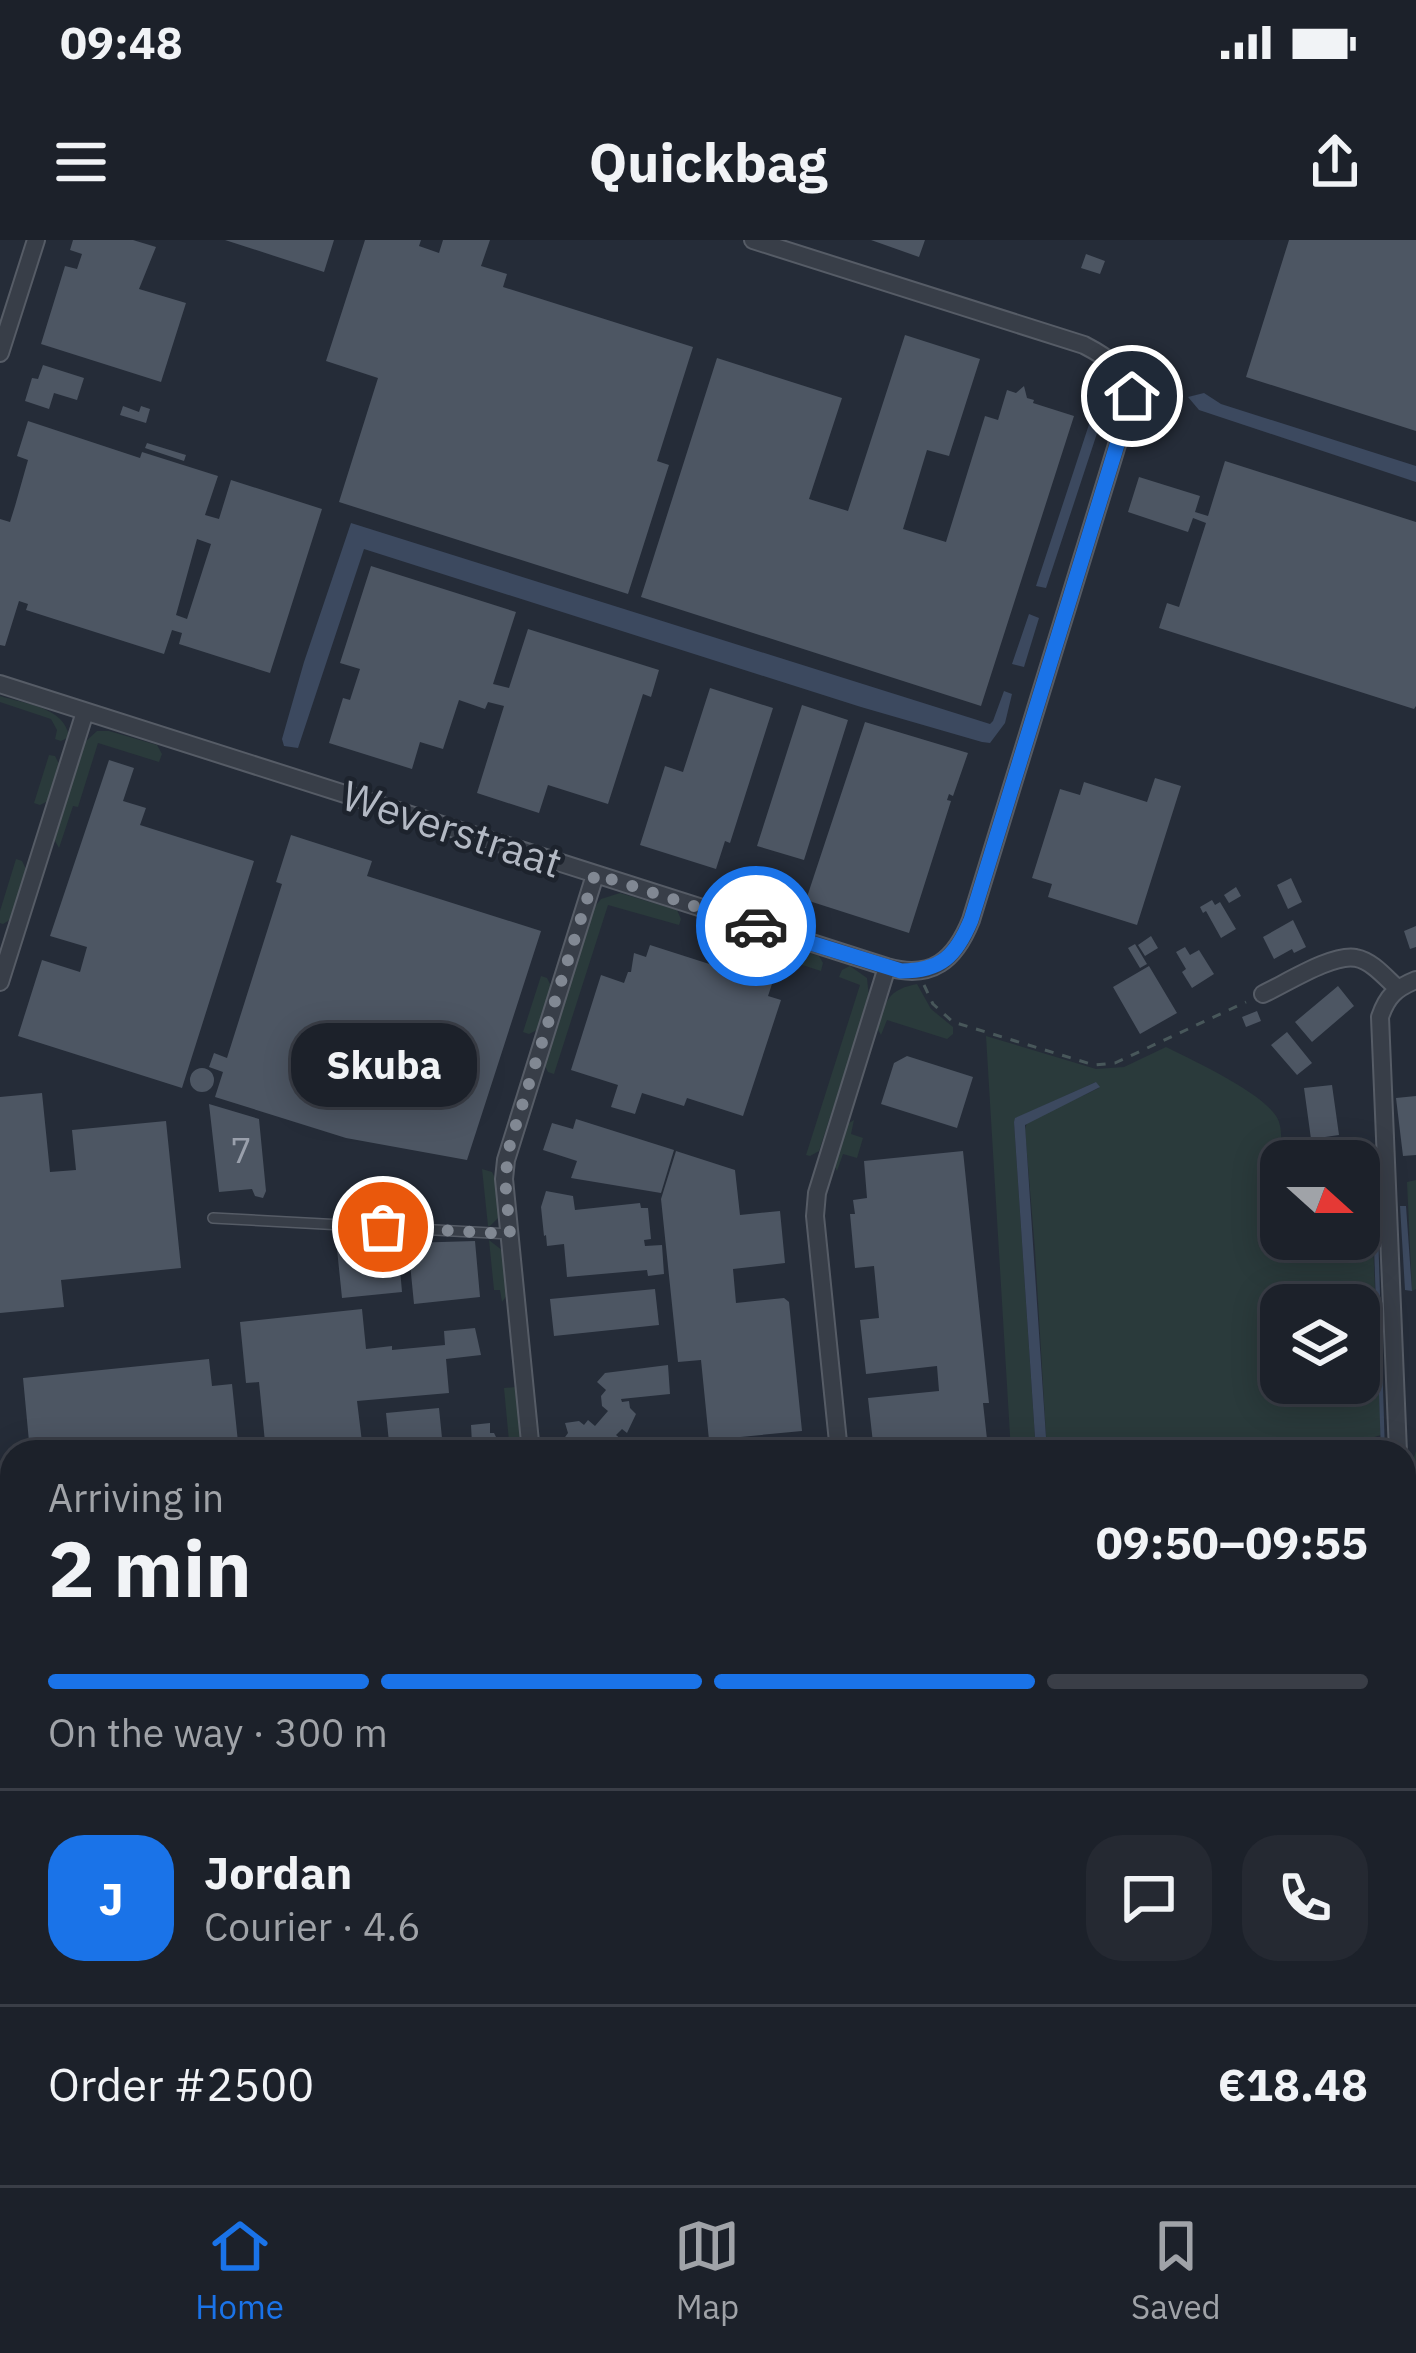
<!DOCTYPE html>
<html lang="en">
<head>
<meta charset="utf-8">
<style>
  :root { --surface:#1c212a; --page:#252932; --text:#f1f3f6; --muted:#a0a3a8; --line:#3a3e47; --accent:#1a73e8 }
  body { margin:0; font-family:"IBM Plex Sans",sans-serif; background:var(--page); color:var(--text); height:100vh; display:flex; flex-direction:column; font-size:45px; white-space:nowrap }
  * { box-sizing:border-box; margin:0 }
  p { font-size:39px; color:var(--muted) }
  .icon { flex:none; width:66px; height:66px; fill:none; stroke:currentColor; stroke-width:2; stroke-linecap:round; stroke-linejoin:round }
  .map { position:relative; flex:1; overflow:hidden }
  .side { position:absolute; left:0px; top:1200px; width:1416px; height:747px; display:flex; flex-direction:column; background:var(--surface); border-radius:36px 36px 0 0; box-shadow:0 6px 30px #0003,0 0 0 3px var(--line) }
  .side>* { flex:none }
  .needle { width:78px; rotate:111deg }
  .buttons { position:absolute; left:1260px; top:900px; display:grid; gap:24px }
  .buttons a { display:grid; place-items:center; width:120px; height:120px; border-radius:24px; background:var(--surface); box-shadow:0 6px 30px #0003,0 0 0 3px var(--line); font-size:60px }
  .pin { position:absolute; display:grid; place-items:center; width:102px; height:102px; color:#fff; margin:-51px; border:6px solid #fff; border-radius:50%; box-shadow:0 3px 12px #0007 }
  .courier { position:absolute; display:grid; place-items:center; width:120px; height:120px; margin:-60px; border:9px solid #1a73e8; border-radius:50%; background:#fff; color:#222; box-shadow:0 3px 15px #0007 }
  .bubble { position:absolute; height:84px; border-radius:36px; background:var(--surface); box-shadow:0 6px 30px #0003,0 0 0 3px var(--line); font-size:39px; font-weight:700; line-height:84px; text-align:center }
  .headline em { font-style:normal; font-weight:700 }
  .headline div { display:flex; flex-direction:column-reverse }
  .headline { display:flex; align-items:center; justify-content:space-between; height:204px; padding:0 48px }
  h1 { font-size:78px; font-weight:700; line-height:90px }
  .bar { display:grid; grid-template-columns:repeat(4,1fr); gap:18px 12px; align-content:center; height:144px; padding:0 48px }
  .bar i { height:15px; border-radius:9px; background:var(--line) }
  .bar .on { background:var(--accent) }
  .bar p { grid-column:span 4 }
  .line { display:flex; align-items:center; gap:30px; padding:0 48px; border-top:3px solid var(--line) }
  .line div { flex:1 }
  .round { display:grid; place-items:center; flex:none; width:126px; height:126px; border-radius:36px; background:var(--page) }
  .status { display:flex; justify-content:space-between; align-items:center; height:84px; padding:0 60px; background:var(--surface); direction:ltr }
  .status svg { height:33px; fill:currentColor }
  header { display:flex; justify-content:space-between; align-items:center; height:156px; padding:0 48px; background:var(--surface); font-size:54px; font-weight:700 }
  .tab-bar { display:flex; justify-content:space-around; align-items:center; height:168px; border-top:3px solid var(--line); background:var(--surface); font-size:33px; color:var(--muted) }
  .tab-bar a { display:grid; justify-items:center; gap:6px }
  .tab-bar .on { color:var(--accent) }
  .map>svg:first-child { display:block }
  .green { fill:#2a3a3b; fill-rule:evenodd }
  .water { fill:#3c495f }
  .building { fill:#4d5663; fill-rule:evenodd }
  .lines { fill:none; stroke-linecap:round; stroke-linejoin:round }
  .service-casing { stroke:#565c66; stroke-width:12 }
  .minor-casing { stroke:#565c66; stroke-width:20 }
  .path { stroke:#48575a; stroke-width:3; stroke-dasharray:9 9; stroke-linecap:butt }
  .service { stroke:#383e48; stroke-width:9 }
  .minor { stroke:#383e48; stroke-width:16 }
  .done { stroke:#818893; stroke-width:12; stroke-dasharray:0 21.6 }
  .route { stroke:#1a73e8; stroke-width:15 }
  .labels { text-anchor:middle; stroke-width:9; stroke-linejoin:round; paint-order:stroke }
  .number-label { font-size:36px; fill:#9aa0ac }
  .street-label { font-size:42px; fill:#b3b9c4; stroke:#1d232d }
</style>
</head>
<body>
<div class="status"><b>09:48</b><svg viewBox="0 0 49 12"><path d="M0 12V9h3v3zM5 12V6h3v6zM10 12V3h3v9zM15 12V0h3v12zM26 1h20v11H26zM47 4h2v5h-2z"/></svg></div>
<header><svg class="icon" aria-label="menu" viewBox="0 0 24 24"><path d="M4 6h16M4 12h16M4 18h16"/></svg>Quickbag<svg class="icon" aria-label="share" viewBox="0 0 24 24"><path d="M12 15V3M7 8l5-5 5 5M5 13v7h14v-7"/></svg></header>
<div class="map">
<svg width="1416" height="1945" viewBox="0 0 1416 1945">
  <rect width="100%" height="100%" fill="#252c38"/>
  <path class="green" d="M0,456C25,464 65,467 69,497L61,501L55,499L57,490L51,479L0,462Z
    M97,491H109L157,505L162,514L159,522L98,503L78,567L73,566L59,608L54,599L85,502Z
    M49,515L55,516L60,526L50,560L40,565L34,563Z
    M16,619L22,621L27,631L11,679L3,684L0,683V671Z
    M620,653L677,670L681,679L679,685L608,665L554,834L548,832L544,824L593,669L601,659Z
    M705,680L819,716L823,723L821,731L703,693L698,684Z
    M850,726L867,738L869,758L819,911L810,916L806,915L860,745L839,737L842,730Z
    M541,736L547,738L551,746L537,790L529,794L523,792Z
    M917,744L931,769L953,787V794L947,799L887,780L881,795L877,788C886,761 887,750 917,744Z
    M986,796L1096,829L1124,827L1166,807C1192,820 1271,856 1279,882C1282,890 1281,903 1281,911L1369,906L1381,1195L1326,1212H1047L1035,1010L1025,890L1027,882L1099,848L1096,842L1016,878L1014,882L1036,1212H1011ZM1281,921H1359V999H1281ZM1281,1065H1359V1143H1281Z
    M854,880L851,894L863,898L857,918L843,914L837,931L833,923L846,885Z
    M482,929L492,932L497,942L500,976L490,986H488Z
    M1416,940V1049L1412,1051L1407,942Z
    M489,1000L503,1011L507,1055L502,1062L500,1050H494Z
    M516,1147L523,1212H510L504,1148Z
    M1416,1211V1533H1404V1286L1414,1239L1407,1250L1404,1267L1405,1217H1414Z
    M0,1514L12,1630V1683L0,1685Z"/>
  <path class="water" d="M1204,153L1221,164L1416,226V242L1199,170L1188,157Z
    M1098,157L1107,163L1046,348L1036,346Z
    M351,283L990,484L993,481L1004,451L1012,454L1005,483L990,503L982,502L861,467L364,309L298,508L284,506L282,499L304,422Z
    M1029,374L1039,378L1024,427L1012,424Z
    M1096,842L1100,847L1025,885L1047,1212H1036L1014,882L1015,878Z
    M1371,919L1376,927L1385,1212H1381Z
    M1400,966H1406L1412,1051L1405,1050Z"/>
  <path class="building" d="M73,0H133L156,7L139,49L186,63L161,142L41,104L65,26L77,29L82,14L70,10Z
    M225,0H334L324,32Z
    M365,0H421L419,6L439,13L443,0H490L481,26L507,34L503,47L693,107L657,221L669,225L628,354L339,262L378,138L326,121Z
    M871,0H925L919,17Z
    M1289,0H1416V191L1246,137Z
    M1086,14L1105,21L1100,34L1081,28Z
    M905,95L980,119L949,216L927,210L903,289L946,302L985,176L998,180L1007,150L1016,153L1024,146L1027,158L1034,160L1033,163L1074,176L981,466L641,357L717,118L842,158L809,259L848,271Z
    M43,125L84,138L77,160L54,153L49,169L25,161L32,138L38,139Z
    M123,166L139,172L141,166L150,169L146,183L120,175Z
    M28,181L140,218L142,212L218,236L205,275L219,279L231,240L322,269L270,433L179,404L182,393L172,390L164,414L26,370L28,364L19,361L5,406L0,405V279L10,282L15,266L28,220L17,216ZM197,299L211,304L187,379L176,375Z
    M147,203L186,215L184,221L145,208Z
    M1225,221L1416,282V466L1414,469L1159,388L1167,363L1179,367L1206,283L1193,278L1188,292L1128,272L1139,237L1200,256L1195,272L1208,276Z
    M371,326L516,372L493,444L509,448L528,389L659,430L651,457L643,454L608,564L548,545L539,573L477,553L504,466L488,462L485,469L459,460L443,509L420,502L412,529L329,503L343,458L350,460L360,429L340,423Z
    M710,448L773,468L730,603L725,601L716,629L640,605L665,526L683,532Z
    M802,465L848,480L804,620L757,606Z
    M865,482L968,513L953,556L949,554L947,560L951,561L909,693L806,660Z
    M109,520L134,528L123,561L146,568L140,585L254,621L182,848L18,796L42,720L80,732L87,707L50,696Z
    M1155,538L1181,546L1137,685L1048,657L1052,644L1032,638L1060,549L1080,555L1084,542L1147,562Z
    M291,595L372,621L367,636L541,691L467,920L346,898L215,857L223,832L209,827L214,813L227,818L282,644L276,642Z
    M1291,638L1302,662L1288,669L1277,645Z
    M1236,647L1241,656L1229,663L1224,655Z
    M1212,660L1215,665L1220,662L1236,689L1221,698L1206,671L1203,673L1200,667Z
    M1293,680L1306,707L1294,713L1292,709L1274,719L1263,697Z
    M1416,686V707L1410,709L1404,691Z
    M1151,696L1158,708L1145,716L1138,705Z
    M1135,704L1147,724L1140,728L1128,708Z
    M650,705L772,744L768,756L781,760L743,876L687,858L684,866L642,853L635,874L611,867L618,845L571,830L601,735L624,743L628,732H631L634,713L646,717Z
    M1185,707L1190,715L1199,710L1214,734L1192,748L1182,732L1186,729L1176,712Z
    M1149,726L1177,773L1140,794L1113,747Z
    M1338,746L1354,766L1312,802L1295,782Z
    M1257,771L1261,781L1246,787L1242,777Z
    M1287,792L1312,823L1297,835L1271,805Z
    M907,816L973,837L957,888L881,864L894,823Z
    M190 840a12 12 0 1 1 24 0a12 12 0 1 1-24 0Z
    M1332,845L1339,895L1311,899L1304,848Z
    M42,853L50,932L76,930L72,890L166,881L181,1028L61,1040L64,1067L0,1073V857Z
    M1416,856V915L1403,916L1396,858Z
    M209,864L259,879L266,951L263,958L255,956L252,949L219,952Z
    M576,879L674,910L661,953L571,938L577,921L543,910L552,883L573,889Z
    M676,911L735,930L740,975L780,971L785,1023L733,1029L736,1063L784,1058L789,1062L802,1191L709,1200L701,1120L678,1122L661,959Z
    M963,911L989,1163H983L988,1208L995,1207L996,1212H874L868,1158L939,1151L937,1126L866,1134L860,1080L879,1078L874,1026L855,1028L850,974H855L853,960L867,958L864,921Z
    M546,951L573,956L575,970L640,963L641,968H648L651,999L644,1000L645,1006L662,1005L664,1034L648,1036L647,1030L567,1037L564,1004L547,1006L546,995L544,996L541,967Z
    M336,999L398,1005L402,1052L342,1058Z
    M475,1001L480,1057L414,1064L408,1003Z
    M655,1049L659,1085L554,1096L550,1059Z
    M362,1069L366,1109L392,1106V1110L445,1105L444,1091L475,1088L481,1115L446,1119L449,1153L357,1161L362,1202L266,1212L259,1142L246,1143L240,1082Z
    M209,1119L212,1146L232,1144L239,1212H30L23,1138Z
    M668,1125L670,1154L621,1159L622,1162L629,1161L630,1168L636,1174L627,1193L622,1189L616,1195L622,1200L613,1212H569L560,1204L568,1193L565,1183L579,1181L584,1185L588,1180L595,1186L608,1171L602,1166L601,1156L606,1150L597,1142L605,1133Z
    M439,1168L442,1198L456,1197V1206L472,1204L471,1185L490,1183V1193H494L498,1201L496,1212H390L386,1173Z
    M1404,1414L1413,1415L1415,1419L1411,1465L1416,1466V1499L1404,1498Z
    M0,1919L12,1923V1935H97L94,1945H0Z
    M135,1935H206L202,1945H132Z
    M466,1935H546L548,1945H468Z
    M577,1935H644L646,1945H578Z
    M726,1935H793L795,1945H727Z
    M957,1935H985L987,1945H959Z"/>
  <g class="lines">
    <g class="service-casing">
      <path id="service" d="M213,978L510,994"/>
    </g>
    <g class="minor-casing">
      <path id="minor" d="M0,113L36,0
        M0,444L887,727C932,740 955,720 971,680L1132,156C1121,127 1111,119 1084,105L753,0
        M0,742L85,472
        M1263,754C1285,744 1333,713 1356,718C1372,721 1385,737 1397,748
        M531,1212L504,939L506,920L595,635
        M839,1212L815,976L817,953L887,727
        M1398,1212L1380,777C1387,756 1396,748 1416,740
        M0,1313L12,1312
        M1404,1550L1416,1551
        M687,1935L688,1945
        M250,1945L254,1935"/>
    </g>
    <path class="path" d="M924,745L933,764L953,782L1094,825L1115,823L1246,762
      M0,1721L12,1720"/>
    <use href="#service" class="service"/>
    <use href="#minor" class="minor"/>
  </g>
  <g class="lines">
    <path class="done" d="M383,987L510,994L505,939L510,904L595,634L756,686"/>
    <path class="route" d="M756,686L901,731C941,731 956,716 971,680L1132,156"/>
  </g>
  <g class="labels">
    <g class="number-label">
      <text x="241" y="923">7</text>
    </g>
    <g class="street-label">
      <text transform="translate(452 589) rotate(18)" y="15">Weverstraat</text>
    </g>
  </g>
</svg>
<div class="buttons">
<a><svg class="needle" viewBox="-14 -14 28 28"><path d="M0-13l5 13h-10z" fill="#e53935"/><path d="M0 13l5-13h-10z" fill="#a0a3a8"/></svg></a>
<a><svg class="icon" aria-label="layers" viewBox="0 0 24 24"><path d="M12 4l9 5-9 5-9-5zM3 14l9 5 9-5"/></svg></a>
</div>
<div class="pin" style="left:383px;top:987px;background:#ea580c"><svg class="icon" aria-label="bag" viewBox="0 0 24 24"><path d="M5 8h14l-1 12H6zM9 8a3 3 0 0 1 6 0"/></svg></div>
<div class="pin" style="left:1132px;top:156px;background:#1f2937"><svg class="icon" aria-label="home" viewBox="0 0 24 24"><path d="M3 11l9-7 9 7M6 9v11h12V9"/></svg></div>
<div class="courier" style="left:756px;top:686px"><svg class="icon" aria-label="car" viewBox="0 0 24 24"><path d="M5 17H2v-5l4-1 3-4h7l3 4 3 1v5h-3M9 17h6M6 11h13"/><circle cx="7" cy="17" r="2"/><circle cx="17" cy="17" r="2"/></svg></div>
<div class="bubble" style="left:291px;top:783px;width:186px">Skuba</div>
<section class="side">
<div class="headline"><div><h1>2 min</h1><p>Arriving in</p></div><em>09:50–09:55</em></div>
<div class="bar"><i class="on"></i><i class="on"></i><i class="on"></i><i></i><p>On the way · 300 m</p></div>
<div class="line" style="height:216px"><b class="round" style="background:var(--accent);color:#fff">J</b><div><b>Jordan</b><p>Courier · 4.6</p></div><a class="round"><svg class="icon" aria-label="chat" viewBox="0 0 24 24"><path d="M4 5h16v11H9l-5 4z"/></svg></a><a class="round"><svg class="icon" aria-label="phone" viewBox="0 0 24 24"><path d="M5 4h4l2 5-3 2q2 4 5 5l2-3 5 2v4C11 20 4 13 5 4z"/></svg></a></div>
<div class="line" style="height:156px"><div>Order #2500</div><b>€18.48</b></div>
</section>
</div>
<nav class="tab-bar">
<a class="on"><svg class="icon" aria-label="home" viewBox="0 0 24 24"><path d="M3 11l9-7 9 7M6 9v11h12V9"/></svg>Home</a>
<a><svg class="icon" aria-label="map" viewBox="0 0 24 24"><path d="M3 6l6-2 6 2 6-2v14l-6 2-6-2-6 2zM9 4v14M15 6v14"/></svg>Map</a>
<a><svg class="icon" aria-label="saved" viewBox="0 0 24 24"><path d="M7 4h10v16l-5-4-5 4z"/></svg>Saved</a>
</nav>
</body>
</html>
